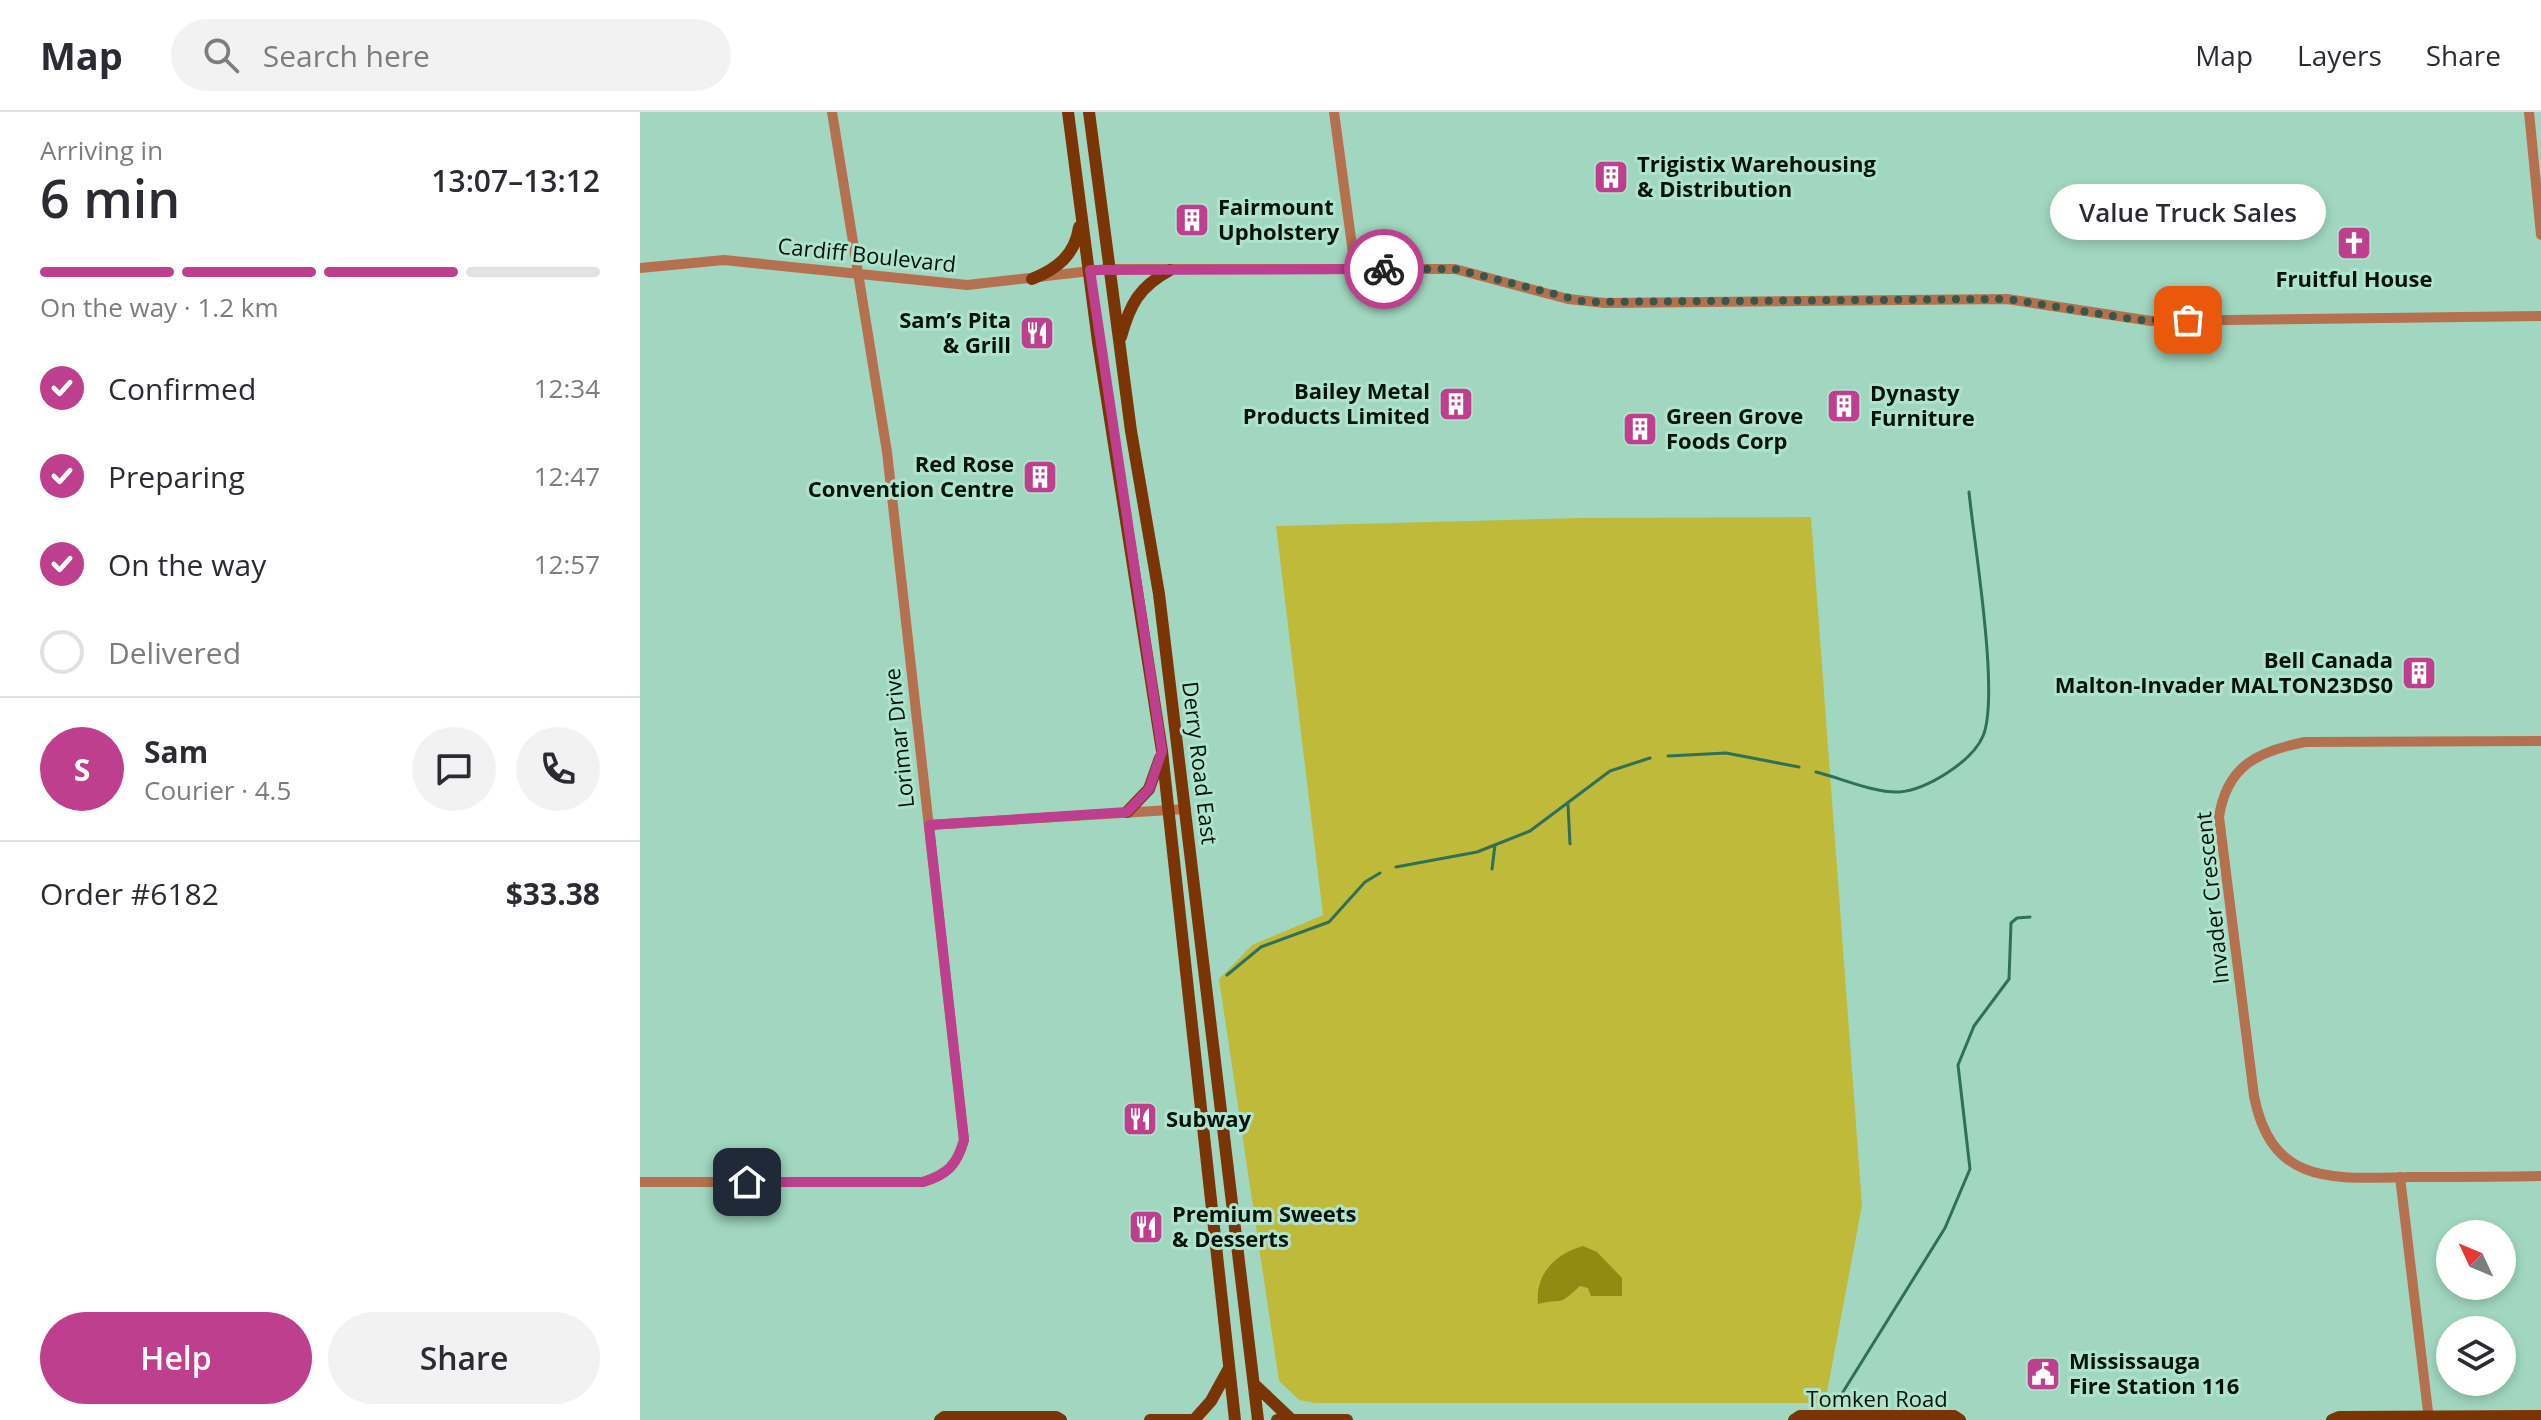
<!DOCTYPE html>
<html lang="en">
<head>
<meta charset="utf-8">
<style>
  :root { --surface:#fff; --page:#f2f2f3; --text:#2b2b33; --muted:#7c7c81; --line:#e1e1e2; --accent:#be3f8d }
  body { margin:0; font-family:"Open Sans",sans-serif; background:var(--page); color:var(--text); height:100vh; display:flex; flex-direction:column; font-size:30px; white-space:nowrap }
  * { box-sizing:border-box; margin:0 }
  p { font-size:26px; color:var(--muted) }
  .icon { flex:none; width:44px; height:44px; fill:none; stroke:currentColor; stroke-width:2; stroke-linecap:round; stroke-linejoin:round }
  .map { position:relative; flex:1; overflow:hidden }
  .details { display:flex; flex-direction:column; background:var(--surface); width:640px }
  .details>* { flex:none }
  .needle { width:52px; rotate:314deg }
  .tools { position:absolute; left:1796px; top:1108px; display:grid; gap:16px }
  .tools a { display:grid; place-items:center; width:80px; height:80px; border-radius:50%; background:var(--surface); box-shadow:0 4px 12px #0003; font-size:40px }
  .pin { position:absolute; display:grid; place-items:center; width:68px; height:68px; color:#fff; margin:-34px; border-radius:16px; box-shadow:0 4px 12px #0006 }
  .courier { position:absolute; display:grid; place-items:center; width:80px; height:80px; margin:-40px; border:6px solid #be3f8d; border-radius:50%; background:#fff; color:#222; box-shadow:0 2px 10px #0007 }
  .bubble { position:absolute; height:56px; border-radius:28px; background:var(--surface); box-shadow:0 4px 12px #0003; font-size:26px; font-weight:600; line-height:56px; text-align:center }
  .overview em { font-style:normal; font-weight:600 }
  .overview div { display:flex; flex-direction:column-reverse }
  .overview { display:flex; align-items:center; justify-content:space-between; height:136px; padding:0 40px }
  h1 { font-size:52px; font-weight:600; line-height:60px }
  .bar { display:grid; grid-template-columns:repeat(4,1fr); gap:12px 8px; align-content:center; height:96px; padding:0 40px }
  .bar i { height:10px; border-radius:6px; background:var(--line) }
  .bar .on { background:var(--accent) }
  .bar p { grid-column:span 4 }
  .line { display:flex; align-items:center; gap:20px; padding:0 40px; border-top:2px solid var(--line) }
  .line div { flex:1 }
  .round { display:grid; place-items:center; flex:none; width:84px; height:84px; border-radius:42px; background:var(--page) }
  ol { padding:0 40px; list-style:none }
  li { display:flex; align-items:center; gap:24px; height:88px }
  li p { margin-inline-start:auto }
  li .icon { padding:8px; border-radius:50%; background:var(--accent); color:#fff; stroke-width:4 }
  li:last-child { color:var(--muted) }
  li i { width:44px; height:44px; border:4px solid var(--line); border-radius:50% }
  .cta { display:flex; gap:16px; margin-top:auto; padding:16px 40px }
  .cta a { flex:1; height:92px; border-radius:48px; background:var(--accent); color:#fff; font-size:32px; font-weight:600; line-height:92px; text-align:center }
  .cta a+a { background:var(--page); color:var(--text) }
  header { display:flex; align-items:center; gap:48px; box-sizing:border-box; height:112px; padding:0 40px; background:var(--surface); border-bottom:2px solid var(--line) }
  header strong { font-size:38px }
  nav { display:flex; gap:44px; margin-inline-start:auto; font-size:28px }
  .search { width:560px; height:72px; background:var(--page); display:flex; align-items:center; gap:20px; box-sizing:border-box; padding:0 28px; border-radius:44px; color:var(--muted); font-size:30px }
  main { display:flex; flex:1; min-height:0 }
  .map>svg:first-child { display:block }
  .green { fill:#c0ba3b }
  .forest { fill:#918b13 }
  .lines { fill:none; stroke-linecap:round; stroke-linejoin:round }
  .stream { stroke:#2e7058; stroke-width:3 }
  .minor { stroke:#b5714f; stroke-width:10 }
  .major { stroke:#7b3405; stroke-width:12 }
  .done { stroke:#38574a; stroke-width:8; stroke-dasharray:0 14.4 }
  .route { stroke:#be3f8d; stroke-width:10 }
  .labels { text-anchor:middle; stroke-width:6; stroke-linejoin:round; paint-order:stroke }
  .poi-label { font-size:22px; font-weight:bold; fill:#00120a; stroke:#aee4cd; text-anchor:start }
  .street-label { font-size:22px; fill:#00120a; stroke:#aee4cd }
</style>
</head>
<body>
<header>
<strong>Map</strong>
<div class="search"><svg class="icon" aria-label="search" viewBox="0 0 24 24"><circle cx="10" cy="10" r="6"/><path d="M15 15l6 6"/></svg>Search here</div>
<nav><a>Map</a><a>Layers</a><a>Share</a></nav>
</header>
<main>
<section class="details">
<div class="overview"><div><h1>6 min</h1><p>Arriving in</p></div><em>13:07–13:12</em></div>
<div class="bar"><i class="on"></i><i class="on"></i><i class="on"></i><i></i><p>On the way · 1.2 km</p></div>
<ol>
<li><svg class="icon" aria-label="check" viewBox="0 0 24 24"><path d="M5 12l5 5 9-10"/></svg>Confirmed<p>12:34</p></li>
<li><svg class="icon" aria-label="check" viewBox="0 0 24 24"><path d="M5 12l5 5 9-10"/></svg>Preparing<p>12:47</p></li>
<li><svg class="icon" aria-label="check" viewBox="0 0 24 24"><path d="M5 12l5 5 9-10"/></svg>On the way<p>12:57</p></li>
<li><i></i>Delivered</li>
</ol>
<div class="line" style="height:144px"><b class="round" style="background:var(--accent);color:#fff">S</b><div><b>Sam</b><p>Courier · 4.5</p></div><a class="round"><svg class="icon" aria-label="chat" viewBox="0 0 24 24"><path d="M4 5h16v11H9l-5 4z"/></svg></a><a class="round"><svg class="icon" aria-label="phone" viewBox="0 0 24 24"><path d="M5 4h4l2 5-3 2q2 4 5 5l2-3 5 2v4C11 20 4 13 5 4z"/></svg></a></div>
<div class="line" style="height:104px"><div>Order #6182</div><b>$33.38</b></div>
<div class="cta"><a>Help</a><a>Share</a></div>
</section>
<div class="map">
<svg width="1901" height="1308" viewBox="0 0 1901 1308">
  <rect width="100%" height="100%" fill="#a1d7c0"/>
  <path class="green" d="M1171,405L1222,1093L1185,1291H675L659,1288L639,1269L579,867L612,833L683,803L636,414L939,406Z"/>
  <path class="forest" d="M943,1134L957,1140L982,1166V1184H951L948,1176L940,1174C916,1196 926,1185 898,1192C895,1162 915,1142 943,1134Z"/>
  <g class="lines">
    <path class="stream" d="M1028,644L1086,641L1159,655
      M1176,660C1201,666 1234,681 1259,680C1286,678 1332,650 1343,624C1360,584 1334,431 1329,380
      M928,693L930,732
      M756,755L837,740L890,719L970,659L1010,646
      M852,757L855,733
      M587,863L621,835L689,810L725,770L740,761
      M1198,1288L1305,1116L1330,1057L1318,953L1334,914L1369,867L1371,811L1377,806L1390,805"/>
    <path class="minor" d="M694,0L715,156
      M1889,0L1901,123
      M0,156L84,148L327,173L468,157H815L928,187L965,191L1367,187L1511,209L1901,204
      M1901,629L1665,630C1619,639 1587,653 1579,705L1614,984C1632,1076 1696,1066 1772,1065C1815,1065 1858,1065 1901,1064
      M289,713L546,697
      M1760,1065L1789,1308
      M0,1070H283C308,1063 317,1052 324,1028L247,340L192,0"/>
    <path class="major" d="M428,0L458,230L522,639L595,1308
      M449,0L491,319L519,482L618,1308
      M392,167C417,157 435,143 439,115
      M481,225C490,192 499,175 530,158
      M487,700L509,677L520,646
      M614,1272L651,1307
      M300,1308L304,1305H416L421,1308
      M510,1308H555
      M554,1308L571,1289L588,1258
      M637,1308H707
      M1154,1308L1160,1304H1314L1320,1308
      M1692,1308L1699,1305L1901,1304"/>
  </g>
  <g class="lines">
    <path class="done" d="M744,157H815L946,190L1367,187L1498,208H1548"/>
    <path class="route" d="M107,1070H283C308,1062 317,1053 324,1028L289,713L487,700L509,677L522,639L450,158L744,157"/>
  </g>
  <defs>
    <g id="building-square" transform="scale(1.8)"><rect x="-9" y="-9" width="18" height="18" rx="4" fill="#be3f8d" stroke="#aee4cd"/><path d="M-4-6H4V6H1V3H-1V6H-4ZM-2.5-4.3h1.7v1.8h-1.7ZM.8-4.3h1.7v1.8H.8ZM-2.5-1h1.7V.8h-1.7ZM.8-1h1.7V.8H.8Z" fill="#fff"/></g>
    <g id="church-square" transform="scale(1.8)"><rect x="-9" y="-9" width="18" height="18" rx="4" fill="#be3f8d" stroke="#aee4cd"/><path d="M-1.2-6h2.4v3.5h3.3v2.4h-3.3V6h-2.4V-.1h-3.3v-2.4h3.3Z" fill="#fff"/></g>
    <g id="restaurant-square" transform="scale(1.8)"><rect x="-9" y="-9" width="18" height="18" rx="4" fill="#be3f8d" stroke="#aee4cd"/><path d="M-5-6h1v4h1v-4h1v4h1v-4h1v5L-1.5 .5V6h-2V.5L-5-1ZM5-6V6H3V1.5H1.5Q1.5-4 5-6Z" fill="#fff"/></g>
    <g id="civic-square" transform="scale(1.8)"><rect x="-9" y="-9" width="18" height="18" rx="4" fill="#be3f8d" stroke="#aee4cd"/><path d="M-.6-6.5H3V-4.5H.6V-3L4-1V1h2V6H-6V1h2V-1L-.6-3ZM-1.2 2.5V6h2.4V2.5Z" fill="#fff"/></g>
  </defs>
  <g fill-rule="evenodd">
    <use href="#building-square" x="971" y="65"/>
    <use href="#building-square" x="552" y="108"/>
    <use href="#church-square" x="1714" y="131"/>
    <use href="#restaurant-square" x="397" y="221"/>
    <use href="#building-square" x="816" y="292"/>
    <use href="#building-square" x="1204" y="294"/>
    <use href="#building-square" x="1000" y="317"/>
    <use href="#building-square" x="400" y="365"/>
    <use href="#building-square" x="1779" y="561"/>
    <use href="#restaurant-square" x="500" y="1007"/>
    <use href="#restaurant-square" x="506" y="1115"/>
    <use href="#civic-square" x="1403" y="1262"/>
  </g>
  <g class="labels">
    <g class="poi-label">
      <text x="997" y="60">Trigistix Warehousing<tspan x="997" dy="25">&amp; Distribution</tspan></text>
      <text x="578" y="103">Fairmount<tspan x="578" dy="25">Upholstery</tspan></text>
      <text x="1714" y="175" text-anchor="middle">Fruitful House</text>
      <text x="371" y="216" text-anchor="end">Sam’s Pita<tspan x="371" dy="25">&amp; Grill</tspan></text>
      <text x="790" y="287" text-anchor="end">Bailey Metal<tspan x="790" dy="25">Products Limited</tspan></text>
      <text x="1230" y="289">Dynasty<tspan x="1230" dy="25">Furniture</tspan></text>
      <text x="1026" y="312">Green Grove<tspan x="1026" dy="25">Foods Corp</tspan></text>
      <text x="374" y="360" text-anchor="end">Red Rose<tspan x="374" dy="25">Convention Centre</tspan></text>
      <text x="1753" y="556" text-anchor="end">Bell Canada<tspan x="1753" dy="25">Malton-Invader MALTON23DS0</tspan></text>
      <text x="526" y="1015">Subway</text>
      <text x="532" y="1110">Premium Sweets<tspan x="532" dy="25">&amp; Desserts</tspan></text>
      <text x="1429" y="1257">Mississauga<tspan x="1429" dy="25">Fire Station 116</tspan></text>
    </g>
    <g class="street-label">
      <text transform="translate(227 143) rotate(6)" y="8">Cardiff Boulevard</text>
      <text transform="translate(259 626) rotate(-96)" y="8">Lorimar Drive</text>
      <text transform="translate(560 651) rotate(83)" y="8">Derry Road East</text>
      <text transform="translate(1572 786) rotate(-96)" y="8">Invader Crescent</text>
      <text x="1237" y="1295">Tomken Road</text>
    </g>
  </g>
</svg>
<div class="tools">
<a><svg class="needle" viewBox="-14 -14 28 28"><path d="M0-13l5 13h-10z" fill="#e53935"/><path d="M0 13l5-13h-10z" fill="#7c7c81"/></svg></a>
<a><svg class="icon" aria-label="layers" viewBox="0 0 24 24"><path d="M12 4l9 5-9 5-9-5zM3 14l9 5 9-5"/></svg></a>
</div>
<div class="pin" style="left:1548px;top:208px;background:#ea580c"><svg class="icon" aria-label="bag" viewBox="0 0 24 24"><path d="M5 8h14l-1 12H6zM9 8a3 3 0 0 1 6 0"/></svg></div>
<div class="pin" style="left:107px;top:1070px;background:#1f2937"><svg class="icon" aria-label="home" viewBox="0 0 24 24"><path d="M3 11l9-7 9 7M6 9v11h12V9"/></svg></div>
<div class="courier" style="left:744px;top:157px"><svg class="icon" aria-label="bike" viewBox="0 0 24 24"><circle cx="6" cy="16" r="4"/><circle cx="18" cy="16" r="4"/><path d="M6 16l4-8h5l3 8M10 8l3 8H6M13 5h3"/></svg></div>
<div class="bubble" style="left:1410px;top:72px;width:276px">Value Truck Sales</div>
</div>
</main>
</body>
</html>
